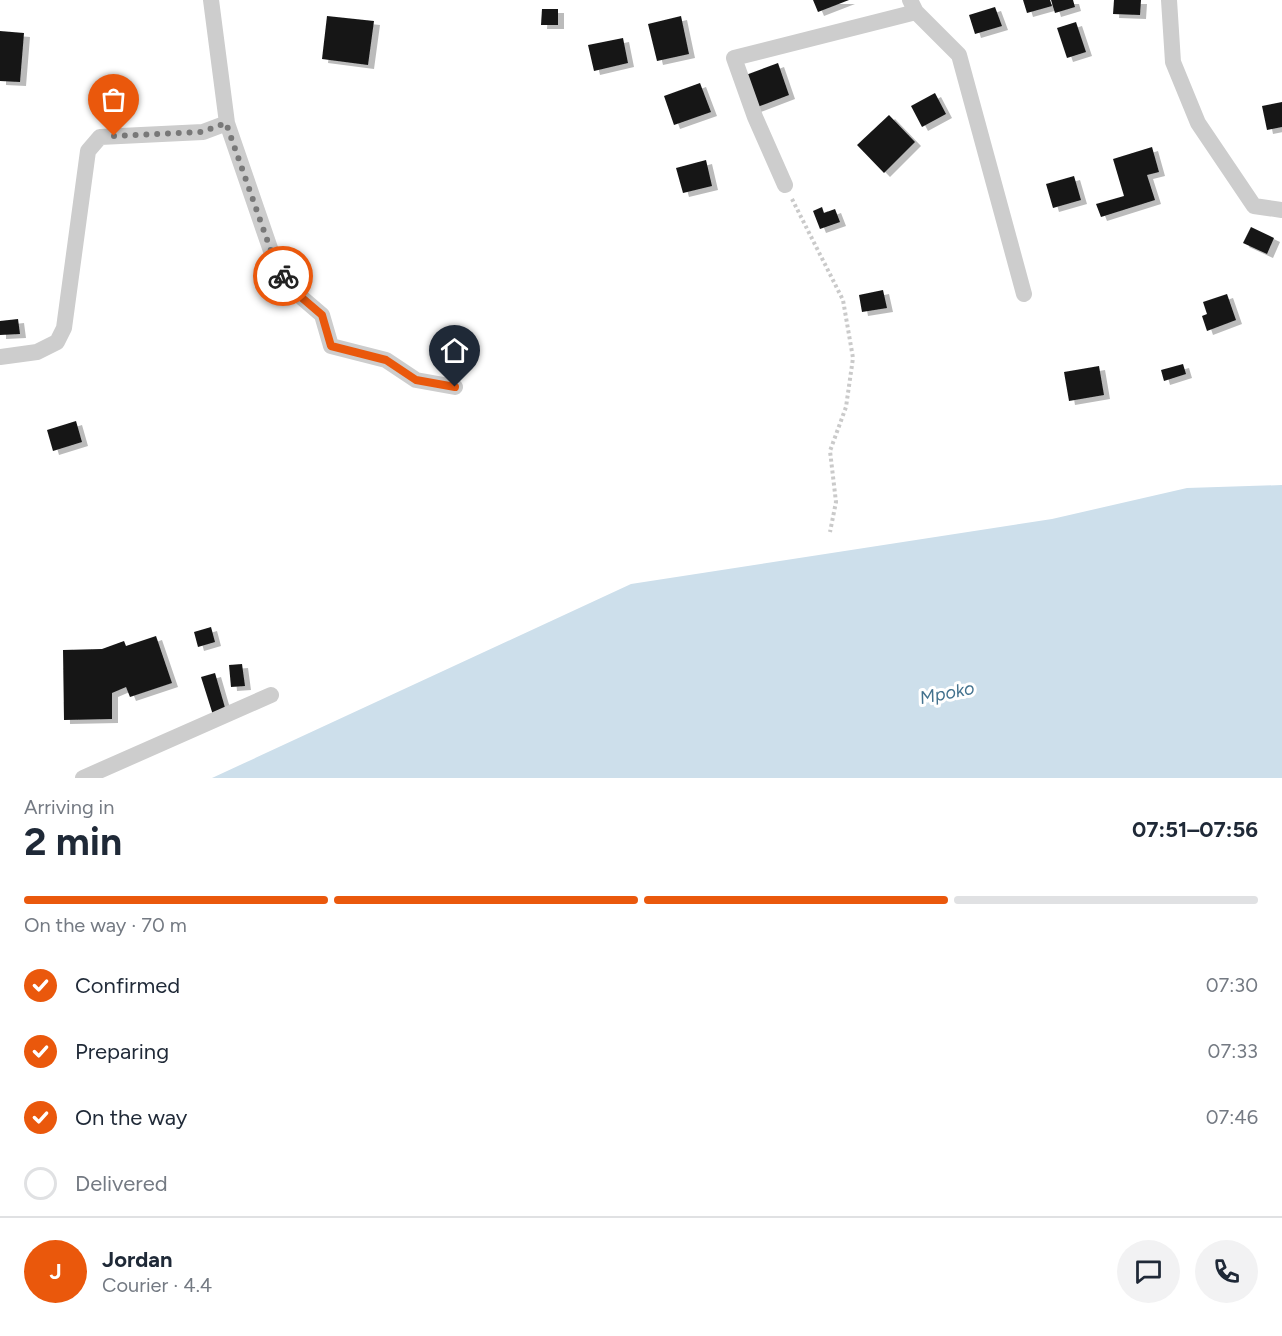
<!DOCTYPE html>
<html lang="en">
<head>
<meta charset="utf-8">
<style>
  :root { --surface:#fff; --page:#f2f2f3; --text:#1f2937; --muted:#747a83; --line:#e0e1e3; --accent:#ea580c }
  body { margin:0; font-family:Figtree,sans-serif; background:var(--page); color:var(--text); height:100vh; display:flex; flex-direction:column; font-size:22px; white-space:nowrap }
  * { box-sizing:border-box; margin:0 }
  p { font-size:20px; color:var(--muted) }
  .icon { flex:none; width:33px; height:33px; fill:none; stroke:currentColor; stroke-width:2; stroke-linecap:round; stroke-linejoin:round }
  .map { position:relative; height:778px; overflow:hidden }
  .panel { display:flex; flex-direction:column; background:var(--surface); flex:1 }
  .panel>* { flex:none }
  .pin { position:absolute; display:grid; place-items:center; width:51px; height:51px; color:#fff; margin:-62px -26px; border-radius:50% 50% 50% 0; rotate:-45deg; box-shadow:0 0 6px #0007 }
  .pin .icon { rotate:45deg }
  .courier { position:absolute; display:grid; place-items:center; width:60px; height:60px; margin:-30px; border:4px solid #ea580c; border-radius:50%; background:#fff; color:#222; box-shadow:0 2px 8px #0007 }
  .overview em { font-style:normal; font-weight:700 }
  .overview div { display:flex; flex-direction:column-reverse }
  .overview { display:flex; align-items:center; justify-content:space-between; height:102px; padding:0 24px }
  h1 { font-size:39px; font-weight:700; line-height:45px }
  .bar { display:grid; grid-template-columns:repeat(4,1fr); gap:9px 6px; align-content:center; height:72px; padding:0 24px }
  .bar i { height:8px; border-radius:4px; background:var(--line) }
  .bar .active { background:var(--accent) }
  .bar p { grid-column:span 4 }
  .line { display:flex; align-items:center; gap:15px; padding:0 24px; border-top:2px solid var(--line) }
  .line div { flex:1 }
  .round { display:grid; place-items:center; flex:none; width:63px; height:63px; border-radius:32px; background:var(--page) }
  ol { padding:0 24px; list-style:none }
  li { display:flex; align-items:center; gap:18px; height:66px }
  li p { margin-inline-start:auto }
  li .icon { padding:6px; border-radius:50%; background:var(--accent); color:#fff; stroke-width:4 }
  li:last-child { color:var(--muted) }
  li i { width:33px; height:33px; border:3px solid var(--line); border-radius:50% }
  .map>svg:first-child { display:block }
  .water { fill:#cddfeb }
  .building { fill:#171717; filter:url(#shadow) }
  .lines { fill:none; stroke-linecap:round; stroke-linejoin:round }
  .path { stroke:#cacaca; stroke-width:4; stroke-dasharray:3 3; stroke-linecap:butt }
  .minor { stroke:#cdcdcd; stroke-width:16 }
  .done { stroke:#787878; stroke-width:6; stroke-dasharray:0 10.8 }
  .route { stroke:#ea580c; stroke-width:8 }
  .labels { text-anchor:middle; stroke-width:6; stroke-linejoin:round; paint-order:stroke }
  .water-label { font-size:18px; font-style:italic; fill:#43728e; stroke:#fff }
</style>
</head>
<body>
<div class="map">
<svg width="1282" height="778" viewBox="0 0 1282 778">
  <defs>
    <filter id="shadow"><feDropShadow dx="6" dy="4" stdDeviation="0" flood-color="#0004"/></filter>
  </defs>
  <rect width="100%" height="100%" fill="#fff"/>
  <path class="water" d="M1282,485V778H212L631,584L1052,519L1187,488Z"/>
  <path class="building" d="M813,0H849L818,12Z
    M1023,0H1050L1052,6L1027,13Z
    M1051,0H1073L1075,7L1055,13Z
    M1114,0H1141L1140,15L1113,14Z
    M995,7L1002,26L975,34L969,15Z
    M542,9H558V25H541Z
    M327,16L374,21L368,65L322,59Z
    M681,16L689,54L657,61L648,24Z
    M1076,22L1086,52L1067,58L1057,28Z
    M0,31L24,33L20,82L0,81Z
    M623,38L628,63L594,71L588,45Z
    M778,63L789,95L747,111L735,79Z
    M700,83L711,112L674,125L664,96Z
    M935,93L946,114L922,127L911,106Z
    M1282,102V127L1267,130L1262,106Z
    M889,115L915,142L884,173L857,145Z
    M1152,147L1159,172L1147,175L1155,200L1101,217L1096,204L1124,196L1113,159Z
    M706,160L712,186L683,193L676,168Z
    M1074,176L1081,200L1053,208L1046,184Z
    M822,207L824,213L835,209L840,222L820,229L813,211Z
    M1251,227L1274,238L1267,254L1243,243Z
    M883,290L887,308L862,312L859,295Z
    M1227,294L1236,320L1207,331L1202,316L1207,314L1203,302Z
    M18,319L20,334L0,335V321Z
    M1183,364L1186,374L1164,381L1161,370Z
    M1099,366L1104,395L1069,401L1064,372Z
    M76,421L82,442L53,451L47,430Z
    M211,627L215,642L198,647L194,632Z
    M156,636L172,683L130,697L126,687L112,693V719L64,720L63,650L102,649L124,641L126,646Z
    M242,664L245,686L231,687L229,665Z
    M215,673L226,711L213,715L201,677Z"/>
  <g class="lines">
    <path class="path" d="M792,199L843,300L853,358L846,407L830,451L836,502L830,532"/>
    <path class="minor" d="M211,0L227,123L271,251L287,285L322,315L331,346L386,360L416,380L455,387
      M910,0L916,12L959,55L1024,294
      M1169,0L1173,62L1198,123L1254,206L1282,210
      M785,185L755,117L734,58L916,12
      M0,357L37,352L57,342L64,328L88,151L100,137L203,132L227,123
      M83,778L271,695"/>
  </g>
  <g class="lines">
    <path class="done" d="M114,136L202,132L226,123L271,251L283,276"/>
    <path class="route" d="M283,276L287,285L322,315L331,346L386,360L416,380L455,387"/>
  </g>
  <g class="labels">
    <g class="water-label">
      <text transform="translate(947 693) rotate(-11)" y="6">Mpoko</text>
    </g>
  </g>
</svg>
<div class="pin" style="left:114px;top:136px;background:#ea580c"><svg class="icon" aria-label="bag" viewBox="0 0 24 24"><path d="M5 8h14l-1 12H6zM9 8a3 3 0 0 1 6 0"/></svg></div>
<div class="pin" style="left:455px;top:387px;background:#1f2937"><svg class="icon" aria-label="home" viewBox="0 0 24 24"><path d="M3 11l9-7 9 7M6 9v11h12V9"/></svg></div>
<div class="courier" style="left:283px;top:276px"><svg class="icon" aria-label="bike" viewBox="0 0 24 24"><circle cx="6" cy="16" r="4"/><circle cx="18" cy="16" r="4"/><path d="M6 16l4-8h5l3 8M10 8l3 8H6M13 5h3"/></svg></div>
</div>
<section class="panel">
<div class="overview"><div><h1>2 min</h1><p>Arriving in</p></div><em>07:51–07:56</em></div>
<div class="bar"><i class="active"></i><i class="active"></i><i class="active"></i><i></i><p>On the way · 70 m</p></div>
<ol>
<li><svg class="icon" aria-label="check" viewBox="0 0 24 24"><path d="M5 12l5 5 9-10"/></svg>Confirmed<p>07:30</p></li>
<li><svg class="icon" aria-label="check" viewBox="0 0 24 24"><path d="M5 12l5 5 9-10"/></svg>Preparing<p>07:33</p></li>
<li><svg class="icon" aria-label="check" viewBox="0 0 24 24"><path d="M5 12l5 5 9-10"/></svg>On the way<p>07:46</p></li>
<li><i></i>Delivered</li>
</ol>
<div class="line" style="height:108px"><b class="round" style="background:var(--accent);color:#fff">J</b><div><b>Jordan</b><p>Courier · 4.4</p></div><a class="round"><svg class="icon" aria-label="chat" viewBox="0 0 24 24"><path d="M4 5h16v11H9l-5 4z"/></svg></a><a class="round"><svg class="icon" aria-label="phone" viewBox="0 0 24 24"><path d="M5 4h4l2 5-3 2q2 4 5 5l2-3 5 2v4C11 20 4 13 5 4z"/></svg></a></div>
</section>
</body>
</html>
